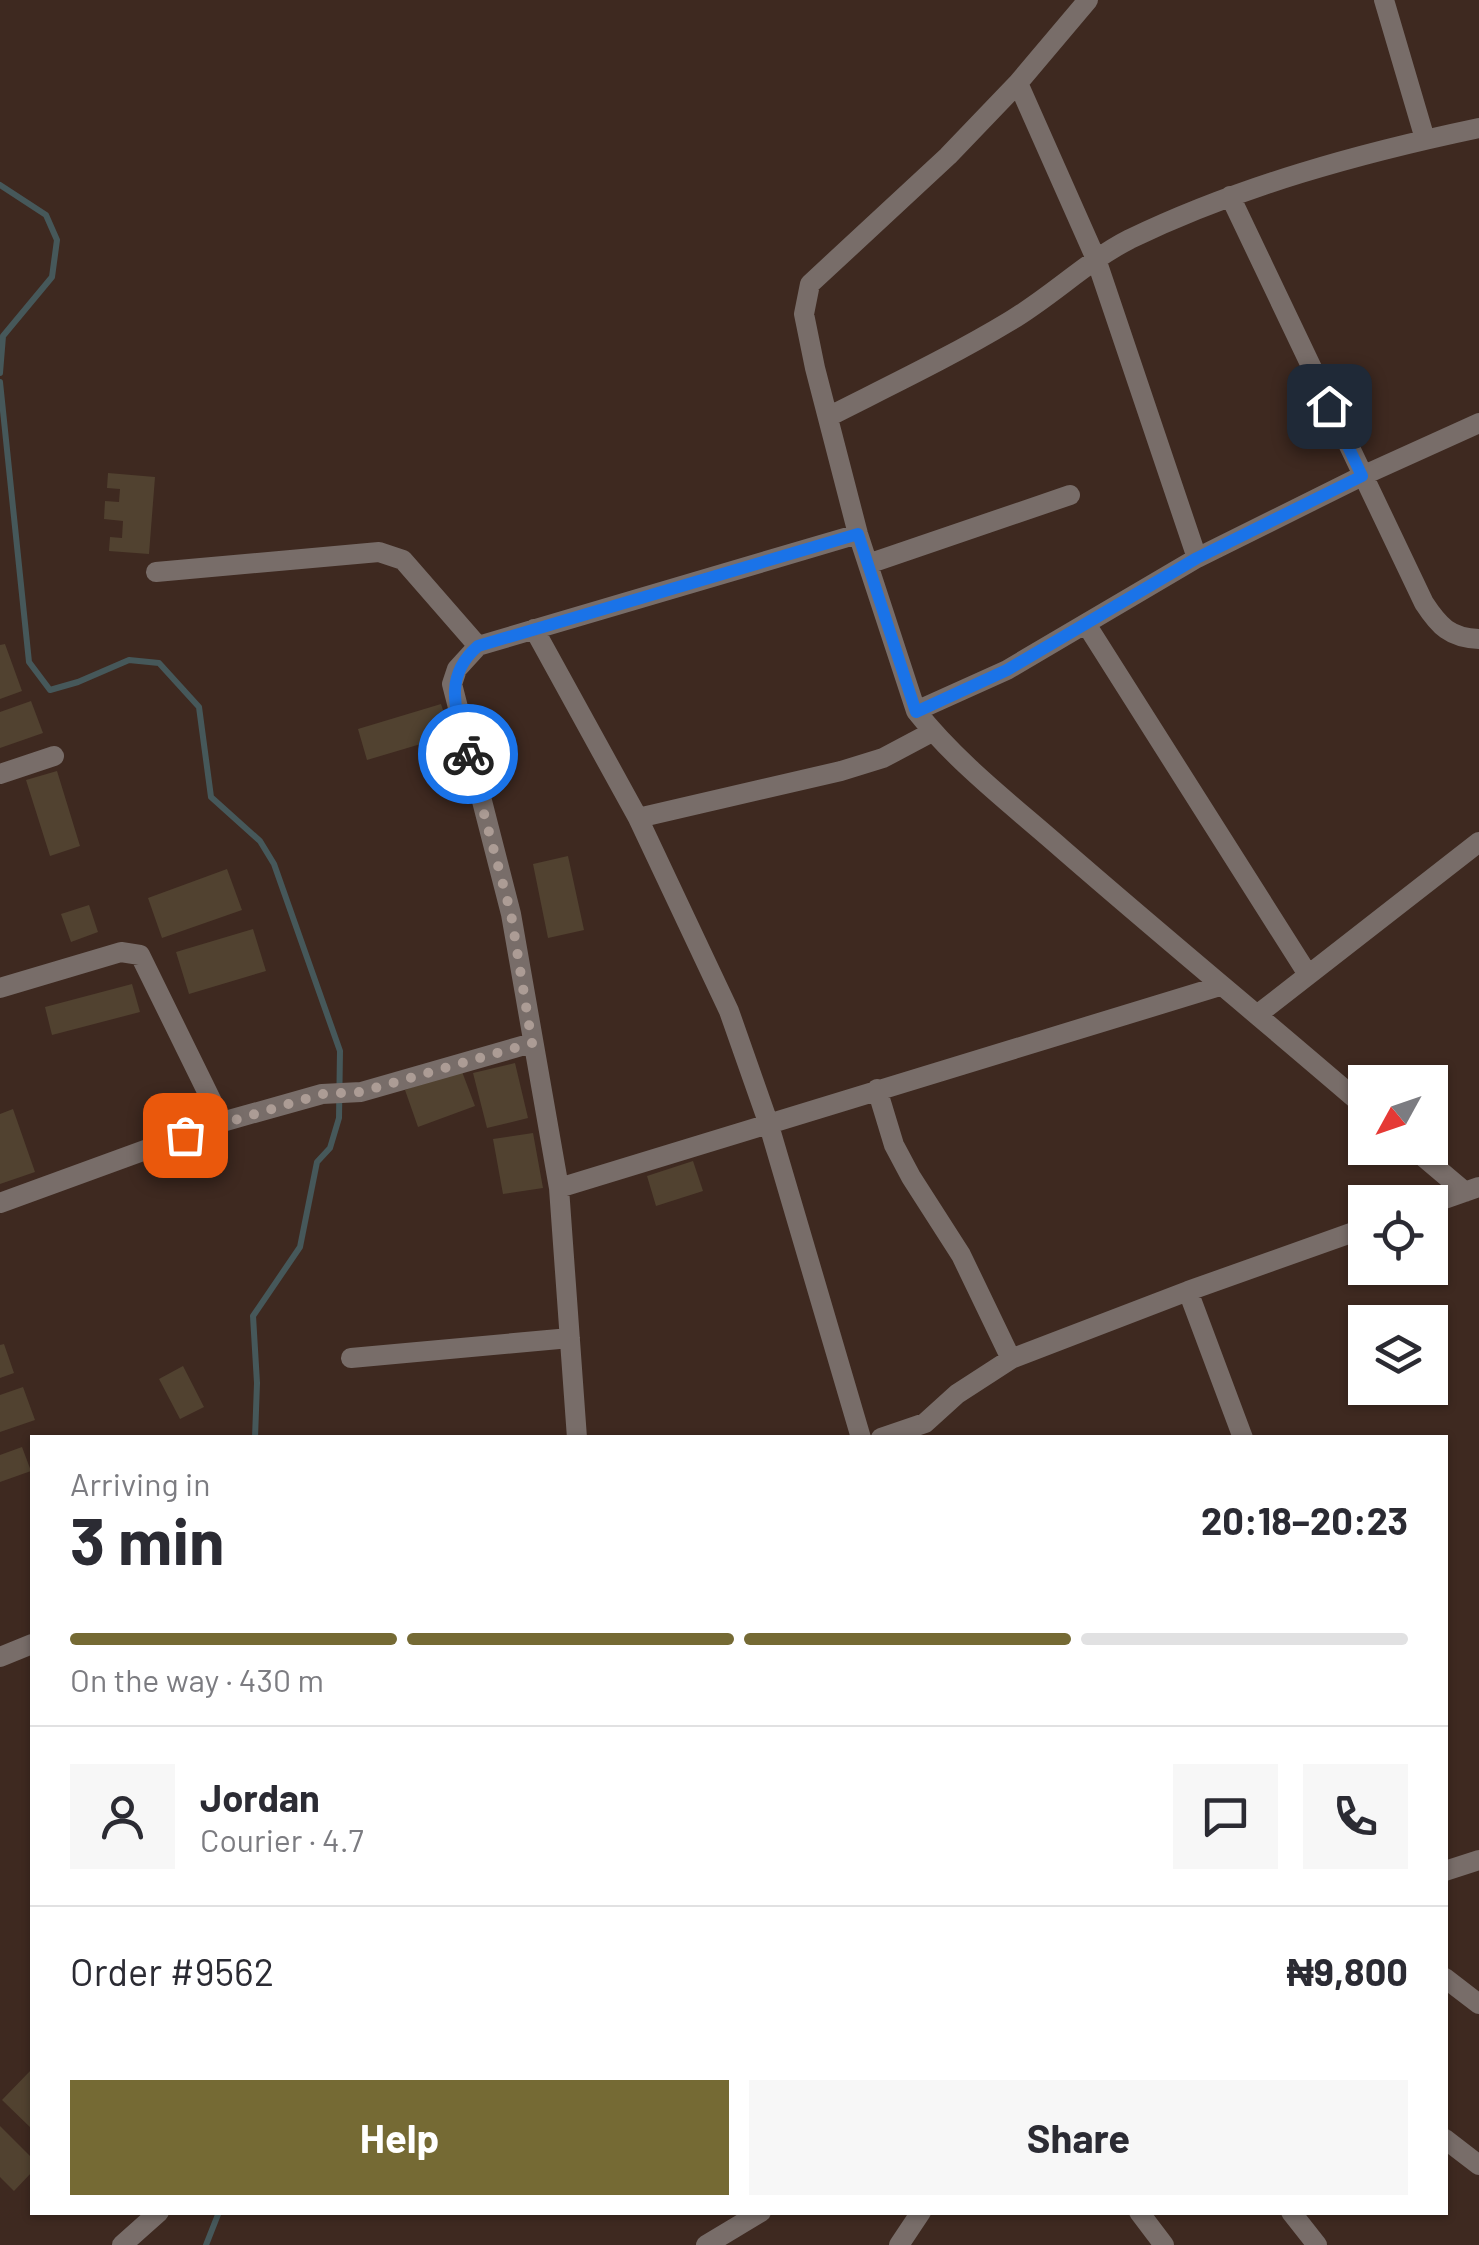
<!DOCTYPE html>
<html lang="en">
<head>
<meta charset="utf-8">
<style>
  :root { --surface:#fff; --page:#f7f7f7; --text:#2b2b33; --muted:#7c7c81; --line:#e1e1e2; --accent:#756a34 }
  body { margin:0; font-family:Barlow,sans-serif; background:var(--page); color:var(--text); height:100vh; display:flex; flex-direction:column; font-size:38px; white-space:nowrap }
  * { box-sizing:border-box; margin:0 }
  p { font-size:32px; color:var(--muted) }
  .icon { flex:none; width:55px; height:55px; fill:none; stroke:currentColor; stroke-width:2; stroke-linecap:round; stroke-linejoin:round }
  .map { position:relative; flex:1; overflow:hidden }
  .side { position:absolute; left:30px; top:1435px; width:1418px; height:780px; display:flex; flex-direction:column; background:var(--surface); border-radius:0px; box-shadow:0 2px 8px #0004 }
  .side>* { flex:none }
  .needle { width:65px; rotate:230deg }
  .fabs { position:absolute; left:1348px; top:1065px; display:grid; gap:20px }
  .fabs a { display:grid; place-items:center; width:100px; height:100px; border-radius:0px; background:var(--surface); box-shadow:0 2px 8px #0004; font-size:50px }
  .pin { position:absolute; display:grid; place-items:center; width:85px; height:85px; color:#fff; margin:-42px; border-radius:20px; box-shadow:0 5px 15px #0006 }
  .courier { position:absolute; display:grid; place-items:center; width:100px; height:100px; margin:-50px; border:8px solid #1a73e8; border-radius:50%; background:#fff; color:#222; box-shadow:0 2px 12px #0007 }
  .head em { font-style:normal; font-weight:700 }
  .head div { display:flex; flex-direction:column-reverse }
  .head { display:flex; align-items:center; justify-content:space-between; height:170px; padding:0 40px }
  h1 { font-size:65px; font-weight:700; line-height:75px }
  .bar { display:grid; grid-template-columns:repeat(4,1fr); gap:15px 10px; align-content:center; height:120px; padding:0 40px }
  .bar i { height:12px; border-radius:8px; background:var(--line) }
  .bar .on { background:var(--accent) }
  .bar p { grid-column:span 4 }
  .line { display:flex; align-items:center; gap:25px; padding:0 40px; border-top:2px solid var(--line) }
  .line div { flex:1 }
  .round { display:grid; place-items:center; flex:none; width:105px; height:105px; border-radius:0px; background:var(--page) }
  .primary-button { display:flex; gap:20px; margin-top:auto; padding:20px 40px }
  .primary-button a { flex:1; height:115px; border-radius:0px; background:var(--accent); color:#fff; font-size:40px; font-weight:700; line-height:115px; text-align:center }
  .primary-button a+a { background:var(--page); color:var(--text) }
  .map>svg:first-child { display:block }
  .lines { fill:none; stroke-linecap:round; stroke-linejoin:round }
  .stream { stroke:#46585a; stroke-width:6 }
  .building { fill:#514230 }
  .minor { stroke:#786d69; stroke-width:20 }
  .done { stroke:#ac9c95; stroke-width:10; stroke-dasharray:0 18 }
  .route { stroke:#1a73e8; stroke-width:12 }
</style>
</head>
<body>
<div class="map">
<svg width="1479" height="2245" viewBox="0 0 1479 2245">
  <rect width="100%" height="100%" fill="#3e2920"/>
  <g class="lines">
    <path class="stream" d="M0,185L46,215L57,240L52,277L3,336L0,373
      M0,382L29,662L50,690L78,682L129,660L159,663L199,707L211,797L260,841L274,864L340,1051L339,1118L330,1148L317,1162L300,1247L253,1316L257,1383L255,1438
      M206,2245L219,2212"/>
  </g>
  <path class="building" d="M108,473L155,477L149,554L109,551L110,537L122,538L123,521L104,519L105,501L119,502L120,489L107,488Z
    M5,644L22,691L0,699V645Z
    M31,701L43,733L0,748V712Z
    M441,704L451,735L367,760L358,729Z
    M57,771L80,846L50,856L26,780Z
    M568,856L584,930L548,938L533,864Z
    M227,869L242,910L162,938L148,898Z
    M89,905L98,932L71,942L61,914Z
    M253,929L266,971L189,994L176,952Z
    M132,984L140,1012L52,1035L45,1007Z
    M515,1063L528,1118L487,1128L473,1073Z
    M461,1069L475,1106L418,1127L405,1090Z
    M13,1109L35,1172L0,1184V1114Z
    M533,1133L543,1188L503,1194L493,1139Z
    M693,1161L703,1191L656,1206L647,1176Z
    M4,1344L14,1373L0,1378V1345Z
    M183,1366L204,1407L180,1419L159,1379Z
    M23,1387L35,1420L0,1432V1395Z
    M22,1447L31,1471L0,1482V1455Z
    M32,2069V2129L2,2100Z
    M0,2126L32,2158V2172L14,2191L0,2177Z"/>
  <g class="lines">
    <path class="minor" d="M1088,0L1018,83L948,156L810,284L804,314L815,368L858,534L916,711C957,763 1012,805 1061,848C1162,936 1264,1020 1365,1107
      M1384,0L1425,139
      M1018,83L1096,259L1197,558
      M1230,196L1424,603C1439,626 1450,638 1479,639
      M828,417C889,386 952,356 1010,321C1052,296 1087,261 1130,239C1240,186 1360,153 1479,128
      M868,564L1070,495
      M156,572L379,552L403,560L478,646
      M1086,624L1307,973
      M534,629L638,818L729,1011L768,1122L861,1438
      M916,711L1007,670L1197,558L1362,476L1479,423
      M0,774L54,756
      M638,818L841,771L883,758L932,732
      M0,988L121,952L140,955L222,1122
      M1257,1015L1479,842
      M877,1089L894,1145L911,1177L961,1255L1011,1359
      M1413,1148L1465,1192
      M559,1188L1220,986
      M0,1203L222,1122L322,1094L361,1092L532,1043
      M1430,1204L1479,1187
      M1188,1291L1243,1438
      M351,1358L570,1338
      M577,1438L559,1188L511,914L452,684L457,669L478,646L858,534
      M881,1438L925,1423L957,1394L1011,1359L1188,1291L1365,1228
      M0,1657L32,1644
      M1445,1871L1479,1860
      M1445,1978L1479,2004
      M1445,2139L1479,2165
      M1139,2212L1164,2245
      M1291,2212L1317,2245
      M122,2245L159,2212
      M706,2245L761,2212
      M899,2245L921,2212"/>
  </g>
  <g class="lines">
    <path class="done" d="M185,1135L322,1094L361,1092L532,1043L511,914L468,754"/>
    <path class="route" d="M468,754C457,713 441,678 478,646L858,534L916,712L1007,670L1197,558L1362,476L1329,406"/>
  </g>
</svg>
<div class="fabs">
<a><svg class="needle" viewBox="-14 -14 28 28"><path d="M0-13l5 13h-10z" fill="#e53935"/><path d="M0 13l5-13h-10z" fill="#7c7c81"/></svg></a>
<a><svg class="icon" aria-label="locate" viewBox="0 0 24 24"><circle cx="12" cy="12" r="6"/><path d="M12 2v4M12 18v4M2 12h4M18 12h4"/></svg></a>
<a><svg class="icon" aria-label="layers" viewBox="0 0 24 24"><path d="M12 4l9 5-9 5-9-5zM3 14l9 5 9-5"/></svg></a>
</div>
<div class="pin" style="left:185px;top:1135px;background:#ea580c"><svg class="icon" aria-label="bag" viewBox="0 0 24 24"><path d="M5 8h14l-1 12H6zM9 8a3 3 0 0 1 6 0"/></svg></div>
<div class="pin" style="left:1329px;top:406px;background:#1f2937"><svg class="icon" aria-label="home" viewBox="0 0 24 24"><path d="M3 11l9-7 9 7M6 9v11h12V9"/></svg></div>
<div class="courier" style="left:468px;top:754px"><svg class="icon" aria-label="bike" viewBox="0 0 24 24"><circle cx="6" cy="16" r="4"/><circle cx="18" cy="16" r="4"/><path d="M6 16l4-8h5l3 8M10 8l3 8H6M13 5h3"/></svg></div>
<section class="side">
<div class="head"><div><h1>3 min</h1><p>Arriving in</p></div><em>20:18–20:23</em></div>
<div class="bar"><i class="on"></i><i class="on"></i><i class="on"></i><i></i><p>On the way · 430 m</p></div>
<div class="line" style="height:180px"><a class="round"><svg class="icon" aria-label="person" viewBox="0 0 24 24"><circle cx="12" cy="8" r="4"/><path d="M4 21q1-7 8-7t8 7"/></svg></a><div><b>Jordan</b><p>Courier · 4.7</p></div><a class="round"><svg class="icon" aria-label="chat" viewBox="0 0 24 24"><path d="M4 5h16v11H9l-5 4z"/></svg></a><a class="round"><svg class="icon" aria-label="phone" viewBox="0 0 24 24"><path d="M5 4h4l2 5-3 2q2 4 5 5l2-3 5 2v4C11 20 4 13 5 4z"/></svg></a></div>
<div class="line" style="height:130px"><div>Order #9562</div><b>₦9,800</b></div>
<div class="primary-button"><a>Help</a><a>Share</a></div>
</section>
</div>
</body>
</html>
